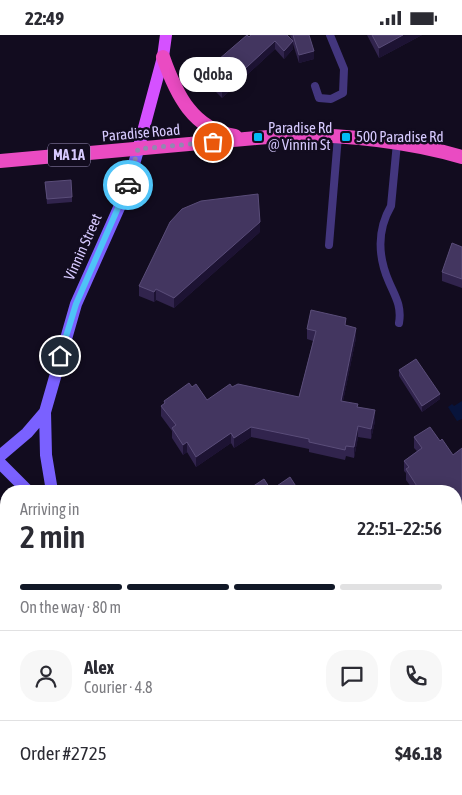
<!DOCTYPE html>
<html lang="en">
<head>
<meta charset="utf-8">
<style>
  :root { --surface:#fff; --page:#f7f7f7; --text:#2b2b33; --muted:#7c7c81; --line:#e1e1e2; --accent:#111827 }
  body { margin:0; font-family:"Asap Condensed",sans-serif; background:var(--page); color:var(--text); height:100vh; display:flex; flex-direction:column; font-size:19px; white-space:nowrap }
  * { box-sizing:border-box; margin:0 }
  p { font-size:16px; color:var(--muted) }
  .icon { flex:none; width:28px; height:28px; fill:none; stroke:currentColor; stroke-width:2; stroke-linecap:round; stroke-linejoin:round }
  .map { position:relative; flex:1; overflow:hidden }
  .sheet { position:absolute; left:0px; top:450px; width:462px; height:310px; display:flex; flex-direction:column; background:var(--surface); border-radius:20px 20px 0 0; box-shadow:0 2px 12px #0003 }
  .sheet>* { flex:none }
  .pin { position:absolute; display:grid; place-items:center; width:42px; height:42px; color:#fff; margin:-21px; border:2px solid #fff; border-radius:50%; box-shadow:0 1px 5px #0007 }
  .courier { position:absolute; display:grid; place-items:center; width:50px; height:50px; margin:-25px; border:4px solid #4fc3f7; border-radius:50%; background:#fff; color:#222; box-shadow:0 1px 6px #0007 }
  .bubble { position:absolute; height:35px; border-radius:18px; background:var(--surface); box-shadow:0 2px 12px #0003; font-size:16px; font-weight:600; line-height:35px; text-align:center }
  .headline em { font-style:normal; font-weight:600 }
  .headline div { display:flex; flex-direction:column-reverse }
  .headline { display:flex; align-items:center; justify-content:space-between; height:85px; padding:0 20px }
  h1 { font-size:32px; font-weight:600; line-height:38px }
  .bar { display:grid; grid-template-columns:repeat(4,1fr); gap:8px 5px; align-content:center; height:60px; padding:0 20px }
  .bar i { height:6px; border-radius:4px; background:var(--line) }
  .bar .on { background:var(--accent) }
  .bar p { grid-column:span 4 }
  .line { display:flex; align-items:center; gap:12px; padding:0 20px; border-top:1px solid var(--line) }
  .line div { flex:1 }
  .round { display:grid; place-items:center; flex:none; width:52px; height:52px; border-radius:20px; background:var(--page) }
  .status { display:flex; justify-content:space-between; align-items:center; height:35px; padding:0 25px; background:var(--surface); direction:ltr }
  .status svg { height:14px; fill:currentColor }
  .map>svg:first-child { display:block }
  .water { fill:#08143b }
  .lines { fill:none; stroke-linecap:round; stroke-linejoin:round }
  .service { stroke:#43367e; stroke-width:8 }
  .secondary { stroke:#7a61ff; stroke-width:12 }
  .primary { stroke:#d551ff; stroke-width:12 }
  .trunk { stroke:#ea4bc2; stroke-width:14 }
  .wall { fill:#31244d }
  .shaded-wall { fill:#1d1333 }
  .building { fill:#433660; stroke:#5a4d79 }
  .done { stroke:#9288b1; stroke-width:5; stroke-dasharray:0 9 }
  .route { stroke:#4fc3f7; stroke-width:6 }
  .poi-dot { fill:#00bbf5; stroke:#120c1f; stroke-width:2 }
  .labels { text-anchor:middle; stroke-width:5; stroke-linejoin:round; paint-order:stroke }
  .shield { fill:#120c1f; stroke:#9c91bc; stroke-width:1 }
  .shield-label { font-size:14px; font-weight:bold; fill:#d7caff }
  .poi-label { font-size:15px; fill:#d7caff; stroke:#120c1f; text-anchor:start }
  .street-label { font-size:15px; fill:#d7caff; stroke:#120c1f }
</style>
</head>
<body>
<div class="status"><b>22:49</b><svg viewBox="0 0 49 12"><path d="M0 12V9h3v3zM5 12V6h3v6zM10 12V3h3v9zM15 12V0h3v12zM26 1h20v11H26zM47 4h2v5h-2z"/></svg></div>
<div class="map">
<svg width="462" height="760" viewBox="0 0 462 760">
  <rect width="100%" height="100%" fill="#120c1f"/>
  <path class="water" d="M462,366V384L457,386L448,372L452,369L454,371Z"/>
  <g class="lines">
    <path class="service" d="M315,51L319,63L331,64L343,58L344,34L330,0
      M397,108L391,171C377,195 378,222 389,247C395,261 402,271 399,288
      M329,210L338,101
      M0,658H6"/>
    <path class="secondary" d="M45,377L46,420L52,456
      M0,421L27,398L45,377L76,269L126,157L138,115
      M0,428L28,456
      M160,754L162,760"/>
    <path class="primary" d="M138,115L163,22L166,0"/>
    <path class="trunk" d="M163,22C176,59 193,95 235,101
      M0,126L290,100C347,100 407,106 462,122"/>
  </g>
  <path class="wall" d="M290,0H309L314,24L299,28L293,9V14L284,24L275,14L222,63L204,45V37L249,2L292,5Z
    M367,0H422L379,23Z
    M45,147L72,162V167L47,169Z
    M260,197L174,273L156,265L154,267L139,261V251Z
    M462,212V253L442,246V237Z
    M346,291L356,303L343,366L358,372L375,386L371,404L358,402L354,423L346,421L345,425L309,417V414L251,402L234,413L231,408L196,432L187,417L183,420L172,403V396L161,381V371L164,369V366L192,352L207,365L232,352L299,362L313,306L307,304V294Z
    M399,335L440,364L422,377L399,341Z
    M414,402L440,406L453,420L462,413V587L456,586V565L460,543V533L462,522L456,514V456H414L406,445V438L404,436V426L417,416L414,413Z
    M6,679V748L4,746L0,747V680Z
    M15,754H72L68,760H24Z
    M395,754H456L462,760H399Z"/>
  <path class="shaded-wall" d="M403,0H422L379,23V13Z
    M275,6V14L222,63V55Z
    M293,6V14L284,24V16Z
    M314,16V24L299,28V20Z
    M260,187V197L174,273V263Z
    M156,254V265L154,267V257Z
    M356,293V303L341,376V366Z
    M440,359V364L422,377V371Z
    M375,375V386L371,404V394Z
    M358,391V402L354,423V412Z
    M251,392V402L234,413V403Z
    M231,398V408L196,432V422Z
    M187,407V417L183,420V410Z
    M65,754H72L68,760H61Z"/>
  <path class="building" d="M247,0L249,2L251,0H287L293,6L284,16L275,6L222,55L204,37Z
    M293,0H309L314,16L299,20Z
    M372,0H403L379,13Z
    M71,145L72,162L47,164L45,147Z
    M258,159L260,187L174,263L156,254L154,257L139,251L170,187L182,174L201,166Z
    M452,208L462,212V244L442,237Z
    M311,275L346,283L345,290L356,293L341,366L358,369L357,372L375,375L371,394L358,391L354,412L346,411L345,415L309,407V404L251,392L234,403L231,398L196,422L187,407L183,410L172,393L176,390L161,371L165,368L164,366L189,348L192,352L196,349L207,365L230,349L232,352L238,349L299,362L316,296L307,294Z
    M416,324L440,359L422,371L399,335Z
    M430,392L440,406L442,404L453,420L462,413V512L456,504V456H420L406,434L409,432L404,426L422,413L414,402Z
    M290,442L299,456H250L249,454L264,444L271,455Z
    M462,520V533H460Z
    M462,534V577L456,576V565Z
    M6,679V737L4,736L0,737V680Z
    M462,690V760H398L404,756L402,754H456V693Z
    M30,754H65L61,760H45L40,757L38,760Z
    M273,754H309L311,760H268L267,755Z"/>
  <g class="lines">
    <path class="done" d="M128,150L138,114L213,107"/>
    <path class="route" d="M60,321L76,269L128,150"/>
  </g>
  <g class="poi-dot">
    <rect x="253" y="97" width="10" height="10" rx="2.5"/>
    <rect x="341" y="97" width="10" height="10" rx="2.5"/>
  </g>
  <g class="labels">
    <rect class="shield" x="48" y="108.5" width="42" height="23" rx="4"/>
    <g class="shield-label">
      <text x="69" y="125">MA 1A</text>
    </g>
    <g class="poi-label">
      <text x="268" y="98">Paradise Rd<tspan x="268" dy="17">@ Vinnin St</tspan></text>
      <text x="356" y="107">500 Paradise Rd</text>
    </g>
    <g class="street-label">
      <text transform="translate(141 98) rotate(-5)" y="5">Paradise Road</text>
      <text transform="translate(83 212) rotate(-66)" y="5">Vinnin Street</text>
    </g>
  </g>
</svg>
<div class="pin" style="left:213px;top:107px;background:#ea580c"><svg class="icon" aria-label="bag" viewBox="0 0 24 24"><path d="M5 8h14l-1 12H6zM9 8a3 3 0 0 1 6 0"/></svg></div>
<div class="pin" style="left:60px;top:321px;background:#1f2937"><svg class="icon" aria-label="home" viewBox="0 0 24 24"><path d="M3 11l9-7 9 7M6 9v11h12V9"/></svg></div>
<div class="courier" style="left:128px;top:150px"><svg class="icon" aria-label="car" viewBox="0 0 24 24"><path d="M5 17H2v-5l4-1 3-4h7l3 4 3 1v5h-3M9 17h6M6 11h13"/><circle cx="7" cy="17" r="2"/><circle cx="17" cy="17" r="2"/></svg></div>
<div class="bubble" style="left:179px;top:22px;width:68px">Qdoba</div>
<section class="sheet">
<div class="headline"><div><h1>2 min</h1><p>Arriving in</p></div><em>22:51–22:56</em></div>
<div class="bar"><i class="on"></i><i class="on"></i><i class="on"></i><i></i><p>On the way · 80 m</p></div>
<div class="line" style="height:90px"><a class="round"><svg class="icon" aria-label="person" viewBox="0 0 24 24"><circle cx="12" cy="8" r="4"/><path d="M4 21q1-7 8-7t8 7"/></svg></a><div><b>Alex</b><p>Courier · 4.8</p></div><a class="round"><svg class="icon" aria-label="chat" viewBox="0 0 24 24"><path d="M4 5h16v11H9l-5 4z"/></svg></a><a class="round"><svg class="icon" aria-label="phone" viewBox="0 0 24 24"><path d="M5 4h4l2 5-3 2q2 4 5 5l2-3 5 2v4C11 20 4 13 5 4z"/></svg></a></div>
<div class="line" style="height:65px"><div>Order #2725</div><b>$46.18</b></div>
</section>
</div>
</body>
</html>
